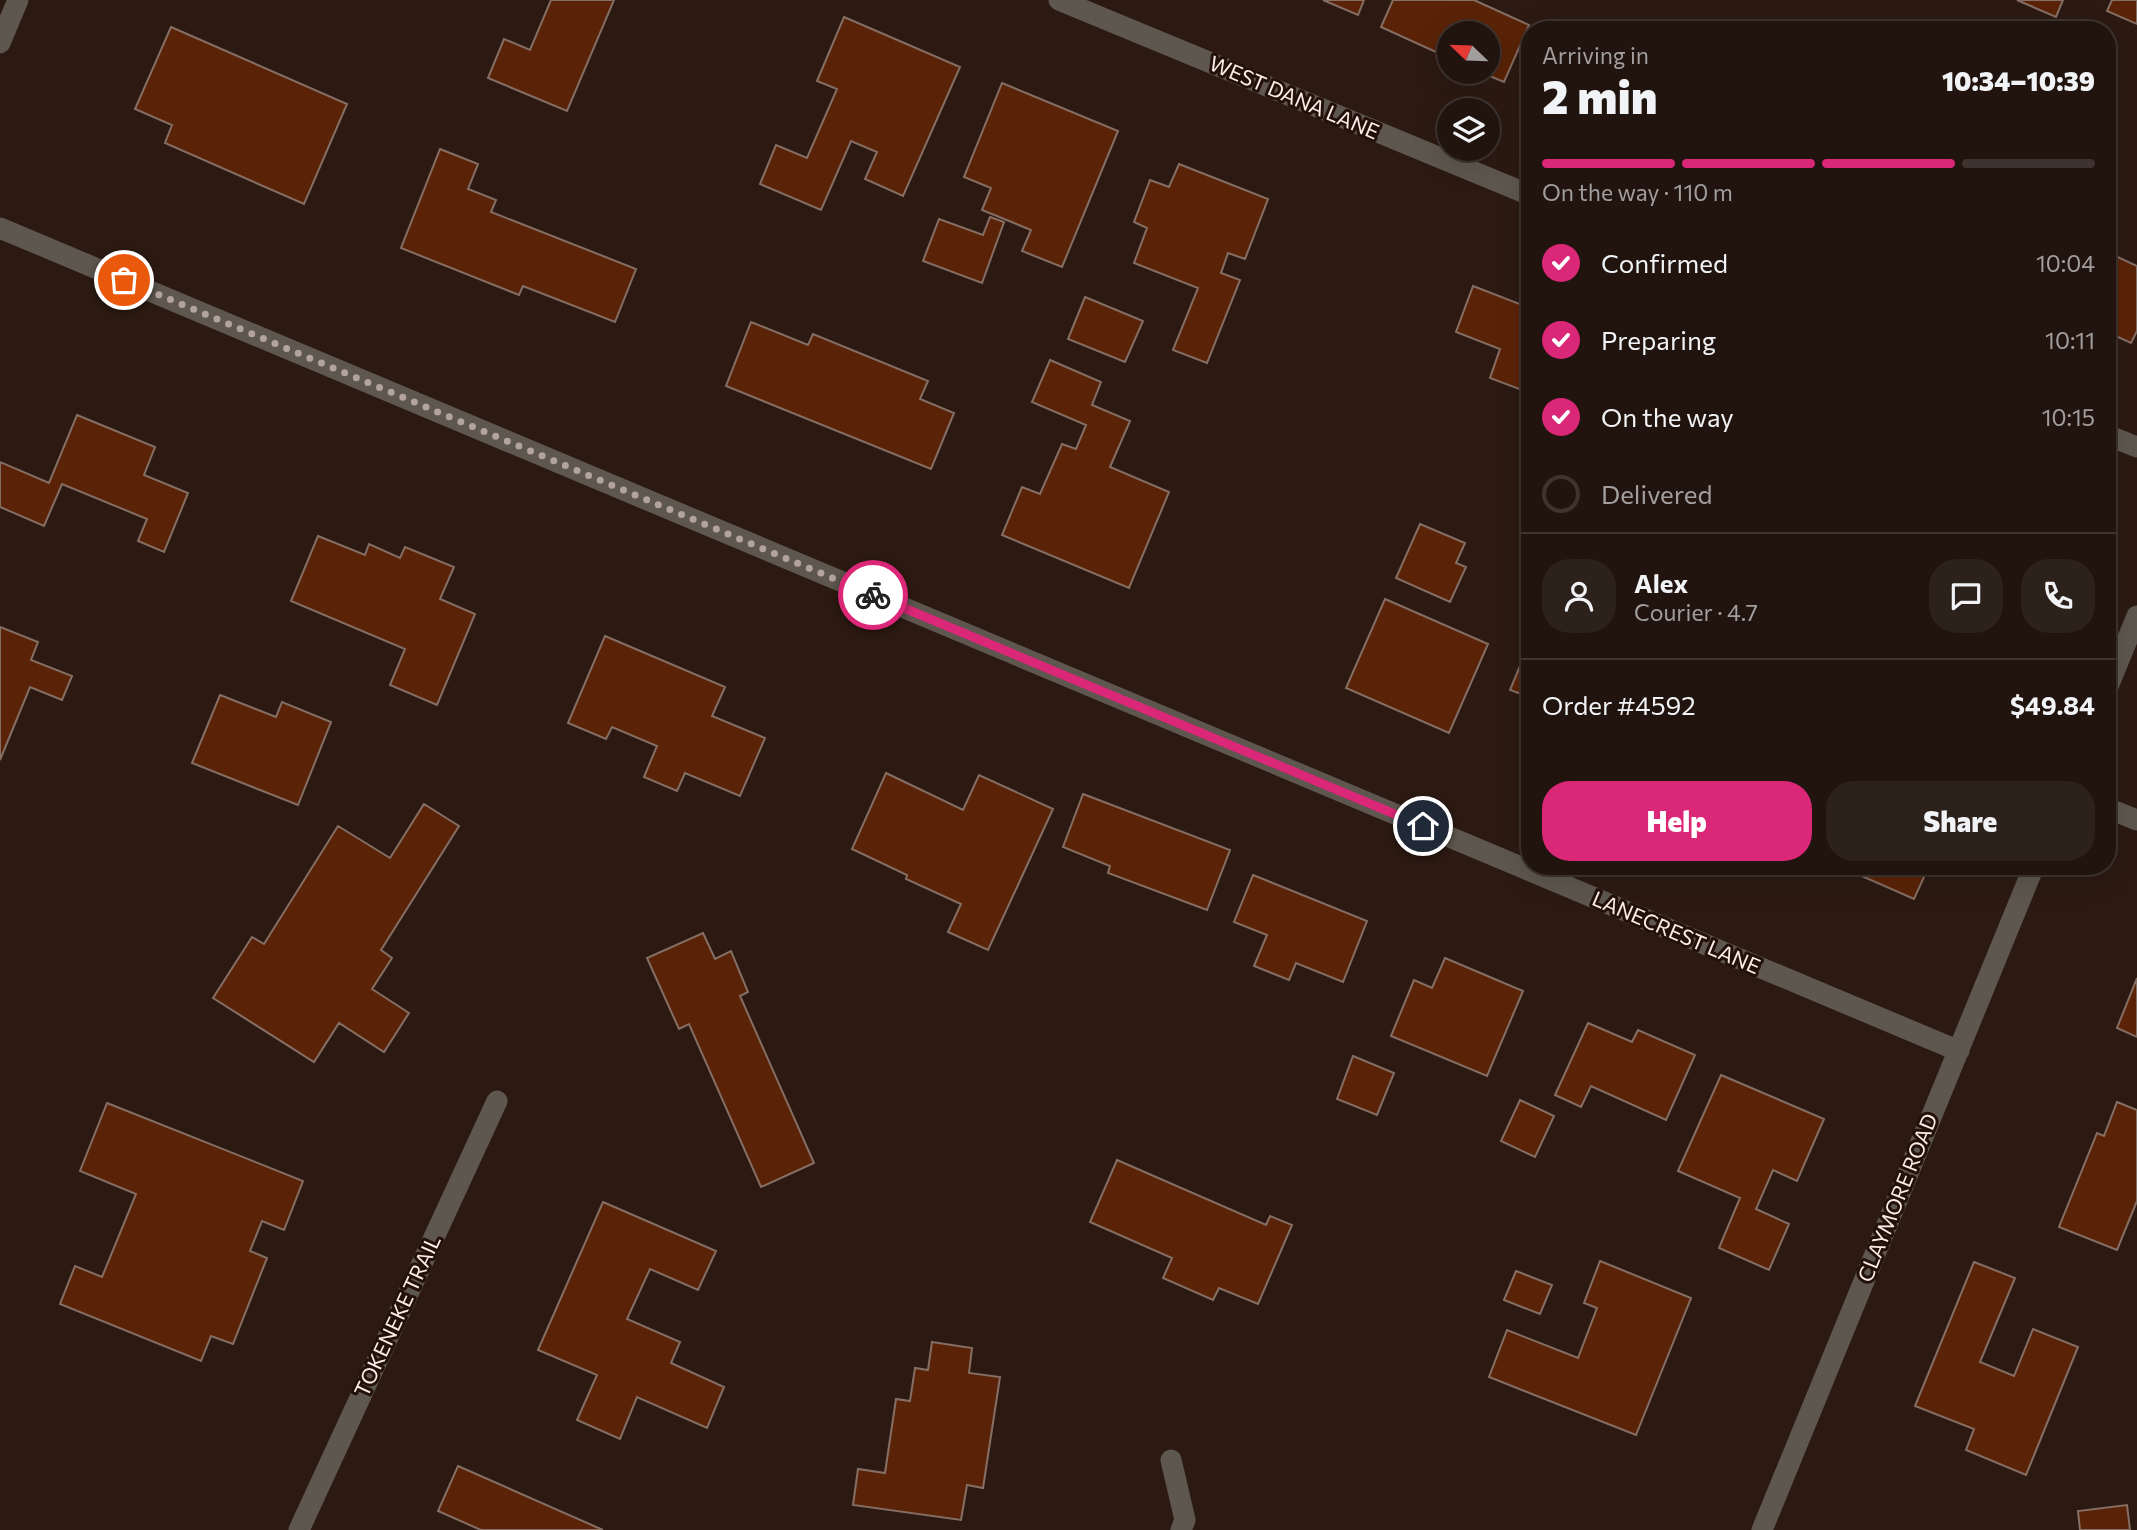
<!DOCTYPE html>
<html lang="en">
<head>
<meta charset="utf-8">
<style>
  :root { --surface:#21140e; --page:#2d211c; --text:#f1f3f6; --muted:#a29e9e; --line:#3e332e; --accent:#db2777 }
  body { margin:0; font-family:Commissioner,sans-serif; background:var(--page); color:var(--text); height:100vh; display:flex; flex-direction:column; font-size:26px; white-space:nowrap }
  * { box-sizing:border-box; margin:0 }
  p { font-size:23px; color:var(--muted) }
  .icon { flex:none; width:38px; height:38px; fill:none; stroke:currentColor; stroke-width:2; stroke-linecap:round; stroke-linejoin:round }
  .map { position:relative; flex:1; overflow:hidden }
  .details { position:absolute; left:1521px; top:21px; width:595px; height:854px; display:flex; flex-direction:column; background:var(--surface); border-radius:28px; box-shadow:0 7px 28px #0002,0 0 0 2px var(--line) }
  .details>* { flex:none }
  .needle { width:46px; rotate:293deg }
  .fabs { position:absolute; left:1437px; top:21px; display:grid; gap:14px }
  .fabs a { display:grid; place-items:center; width:63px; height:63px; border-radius:50%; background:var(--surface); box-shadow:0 7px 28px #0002,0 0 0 2px var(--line); font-size:35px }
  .pin { position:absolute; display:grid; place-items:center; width:60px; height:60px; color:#fff; margin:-30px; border:4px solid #fff; border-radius:50%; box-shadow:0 2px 7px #0007 }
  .courier { position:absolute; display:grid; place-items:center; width:70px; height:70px; margin:-35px; border:5px solid #db2777; border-radius:50%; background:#fff; color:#222; box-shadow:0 2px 9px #0007 }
  .headline em { font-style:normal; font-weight:800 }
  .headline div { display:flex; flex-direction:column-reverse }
  .headline { display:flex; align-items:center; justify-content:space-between; height:119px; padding:0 21px }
  h1 { font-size:46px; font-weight:800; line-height:52px }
  .bar { display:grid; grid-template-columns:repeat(4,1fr); gap:10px 7px; align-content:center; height:84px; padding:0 21px }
  .bar i { height:9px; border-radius:5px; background:var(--line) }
  .bar .active { background:var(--accent) }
  .bar p { grid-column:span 4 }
  .line { display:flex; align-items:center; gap:18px; padding:0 21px; border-top:2px solid var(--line) }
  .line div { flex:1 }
  .round { display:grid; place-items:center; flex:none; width:74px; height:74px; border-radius:28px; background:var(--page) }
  ol { padding:0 21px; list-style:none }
  li { display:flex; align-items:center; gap:21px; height:77px }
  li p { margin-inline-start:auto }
  li .icon { padding:7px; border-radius:50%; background:var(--accent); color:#fff; stroke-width:4 }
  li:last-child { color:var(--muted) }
  li i { width:38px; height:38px; border:4px solid var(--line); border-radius:50% }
  .primary-button { display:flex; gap:14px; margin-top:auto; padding:14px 21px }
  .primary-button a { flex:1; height:80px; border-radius:28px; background:var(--accent); color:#fff; font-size:28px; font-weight:800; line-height:80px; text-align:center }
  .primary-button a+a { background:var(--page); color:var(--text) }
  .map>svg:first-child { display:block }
  .building { fill:#5a2307; stroke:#856e64; stroke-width:2 }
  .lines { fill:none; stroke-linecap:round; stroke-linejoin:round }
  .minor { stroke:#5d574f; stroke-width:21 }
  .done { stroke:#b2a39c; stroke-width:7; stroke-dasharray:0 12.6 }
  .route { stroke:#db2777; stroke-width:9 }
  .labels { text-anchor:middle; stroke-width:6; stroke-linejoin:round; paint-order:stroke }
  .street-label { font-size:21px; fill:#faede7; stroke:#221009 }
</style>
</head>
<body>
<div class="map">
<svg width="2137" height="1530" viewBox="0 0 2137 1530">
  <rect width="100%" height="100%" fill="#2c1a12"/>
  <path class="building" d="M551,0H614L567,111L488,78L504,39L530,50Z
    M1323,0H1364L1358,15Z
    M1393,0H1474L1529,25L1504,82L1480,72H1488V33H1449V58L1381,27Z
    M2017,0H2063L2056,17Z
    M2112,0H2137V24L2107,11Z
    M844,17L960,67L903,196L865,179L877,152L851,141L821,210L760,184L776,145L807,158L837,89L817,81Z
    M171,27L347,104L304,204L165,143L172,125L135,109Z
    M1002,83L1118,131L1062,267L1022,251L1031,230L982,210L991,188L964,177Z
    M440,149L478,164L468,189L496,200L491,212L636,269L615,322L523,286L519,295L401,248Z
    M1179,164L1268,199L1245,259L1228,253L1221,273L1240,280L1207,363L1173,350L1198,288L1134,263L1147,228L1134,222L1150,180L1169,187Z
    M990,217L1004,222L982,283L923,261L939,219L983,235Z
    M2107,252L2137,266V331L2131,343L2107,332Z
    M1473,286L1530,308V393L1490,378L1500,349L1456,332Z
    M1085,297L1143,321L1125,362L1068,339Z
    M751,322L808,345L813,334L928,381L920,399L954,413L931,469L726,386Z
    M1050,360L1101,382L1092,405L1130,421L1110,467L1169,492L1129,588L1002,535L1022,487L1040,494L1062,444L1076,449L1086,425L1032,402Z
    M77,415L155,447L144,475L188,493L164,552L138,541L147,519L62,484L44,526L0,507V462L49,483Z
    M1420,524L1465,543L1456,563L1466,567L1450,602L1396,578Z
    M318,536L365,555L369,544L400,558L405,547L454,567L440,599L475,614L437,705L390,685L405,649L291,601Z
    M1385,599L1488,644L1449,733L1346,688Z
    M0,627L38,642L31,660L72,676L62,700L30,687L0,760Z
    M605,636L725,687L712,716L765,738L740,796L685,773L677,791L644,777L657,746L612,727L606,739L568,723Z
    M1530,642V697L1510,690Z
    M220,695L276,717L282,702L331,722L298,805L192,763Z
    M886,773L963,810L979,775L1053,809L988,950L948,932L961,904L906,879L907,875L852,849Z
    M1083,794L1230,850L1207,910L1108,873L1110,866L1063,847Z
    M424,804L459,826L381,950L392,958L372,989L409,1013L384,1052L339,1023L314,1062L213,998L252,937L264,944L338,826L390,858Z
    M1839,866H1929L1914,899Z
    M1253,875L1367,921L1343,982L1296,963L1289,980L1254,966L1267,935L1234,922Z
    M703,933L715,959L731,951L748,992L740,996L814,1163L761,1187L689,1024L679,1029L647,958Z
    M1445,958L1523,991L1487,1076L1391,1036L1414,980L1432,988Z
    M2137,978V1037L2117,1028Z
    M1588,1023L1632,1042L1638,1030L1695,1055L1666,1120L1591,1086L1581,1107L1555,1095Z
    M1353,1056L1394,1073L1377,1115L1337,1099Z
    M1721,1075L1824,1119L1797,1181L1773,1170L1756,1209L1789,1224L1769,1270L1719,1248L1740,1198L1678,1171Z
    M1520,1100L1554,1116L1535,1157L1501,1141Z
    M2117,1102L2137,1110V1201L2117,1250L2059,1227L2097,1133L2104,1136Z
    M107,1103L303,1181L284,1230L262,1221L250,1251L267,1258L233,1344L211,1336L201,1361L60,1304L75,1266L102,1277L136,1194L80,1171Z
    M1117,1160L1266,1225L1270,1216L1292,1225L1258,1304L1219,1288L1213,1300L1163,1278L1172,1258L1090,1222Z
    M603,1202L716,1251L698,1290L650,1269L627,1319L680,1342L671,1363L724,1387L707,1428L637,1397L620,1439L577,1420L597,1375L538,1350Z
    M1600,1261L1691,1298L1636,1435L1489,1377L1507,1330L1578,1358L1597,1308L1584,1303Z
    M1974,1262L2015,1278L1980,1362L2014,1376L2033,1329L2078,1347L2026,1475L1966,1450L1974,1429L1915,1406Z
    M1516,1271L1552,1285L1540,1314L1504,1300Z
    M932,1342L972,1348L969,1373L1000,1377L983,1488L967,1485L961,1520L853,1505L858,1469L885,1473L896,1399L910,1401L915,1368L928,1370Z
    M458,1466L603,1530H481L438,1511Z
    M2127,1505L2130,1530H2080L2078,1511Z"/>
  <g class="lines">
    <path class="minor" d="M1059,0L1530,195
      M0,43L18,0
      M0,228L1959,1051
      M2107,435L2137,447
      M2107,689L2137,616
      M2107,808L2137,820
      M1171,1460L1185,1520L1181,1530
      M299,1530L497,1101
      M1762,1530L2034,866"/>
  </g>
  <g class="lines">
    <path class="done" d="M124,280L873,595"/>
    <path class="route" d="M873,595L1423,826"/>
  </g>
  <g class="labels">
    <g class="street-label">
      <text transform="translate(1294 98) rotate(23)" y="7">WEST DANA LANE</text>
      <text transform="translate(1676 933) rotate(23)" y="7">LANECREST LANE</text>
      <text transform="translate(1898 1198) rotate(-68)" y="7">CLAYMORE ROAD</text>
      <text transform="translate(398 1316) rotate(-65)" y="7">TOKENEKE TRAIL</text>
    </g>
  </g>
</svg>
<div class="fabs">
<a><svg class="needle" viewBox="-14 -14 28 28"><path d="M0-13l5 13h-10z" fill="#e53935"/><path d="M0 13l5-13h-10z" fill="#a29e9e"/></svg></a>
<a><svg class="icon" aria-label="layers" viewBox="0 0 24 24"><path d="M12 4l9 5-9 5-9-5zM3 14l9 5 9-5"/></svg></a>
</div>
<div class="pin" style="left:124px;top:280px;background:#ea580c"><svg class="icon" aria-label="bag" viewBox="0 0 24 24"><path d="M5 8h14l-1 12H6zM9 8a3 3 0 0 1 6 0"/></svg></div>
<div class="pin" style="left:1423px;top:826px;background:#1f2937"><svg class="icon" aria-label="home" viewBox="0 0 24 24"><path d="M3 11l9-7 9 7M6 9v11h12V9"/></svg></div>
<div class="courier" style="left:873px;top:595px"><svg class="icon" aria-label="bike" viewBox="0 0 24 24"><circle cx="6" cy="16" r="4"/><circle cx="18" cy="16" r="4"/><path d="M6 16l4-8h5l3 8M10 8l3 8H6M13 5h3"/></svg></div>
<section class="details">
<div class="headline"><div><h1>2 min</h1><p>Arriving in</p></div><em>10:34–10:39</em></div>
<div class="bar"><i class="active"></i><i class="active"></i><i class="active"></i><i></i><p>On the way · 110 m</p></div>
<ol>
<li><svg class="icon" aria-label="check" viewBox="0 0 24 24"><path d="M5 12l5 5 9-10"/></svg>Confirmed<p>10:04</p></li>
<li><svg class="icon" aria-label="check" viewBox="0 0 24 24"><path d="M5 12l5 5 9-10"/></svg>Preparing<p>10:11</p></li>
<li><svg class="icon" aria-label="check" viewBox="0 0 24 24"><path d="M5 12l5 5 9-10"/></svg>On the way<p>10:15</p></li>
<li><i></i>Delivered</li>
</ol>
<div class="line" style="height:126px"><a class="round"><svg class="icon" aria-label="person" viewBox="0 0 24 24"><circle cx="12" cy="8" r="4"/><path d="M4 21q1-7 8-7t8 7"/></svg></a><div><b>Alex</b><p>Courier · 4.7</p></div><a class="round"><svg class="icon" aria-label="chat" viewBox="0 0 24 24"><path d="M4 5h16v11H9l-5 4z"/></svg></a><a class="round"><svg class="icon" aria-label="phone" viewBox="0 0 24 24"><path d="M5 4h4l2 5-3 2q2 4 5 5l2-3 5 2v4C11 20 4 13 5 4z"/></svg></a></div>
<div class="line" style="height:91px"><div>Order #4592</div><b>$49.84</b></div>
<div class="primary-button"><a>Help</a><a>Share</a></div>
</section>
</div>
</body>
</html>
